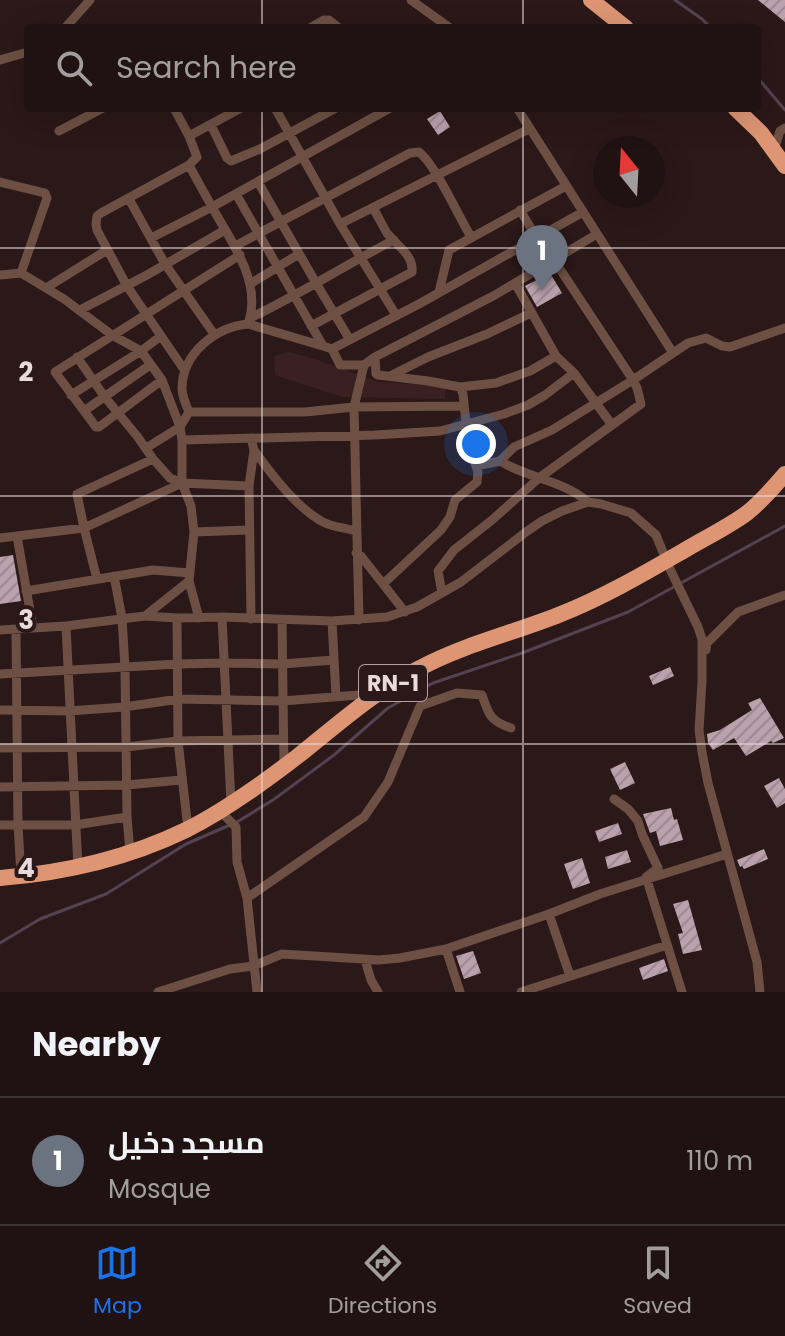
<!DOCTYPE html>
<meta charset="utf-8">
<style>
body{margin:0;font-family:Poppins,Cairo,sans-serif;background:#2d2020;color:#f1f3f6}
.compass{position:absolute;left:593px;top:136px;width:72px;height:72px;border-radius:50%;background:#201212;box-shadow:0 8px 32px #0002;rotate:342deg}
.you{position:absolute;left:476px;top:444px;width:28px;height:28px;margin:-20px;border:6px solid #fff;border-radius:50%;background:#1a73e8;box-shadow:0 0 0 12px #1a73e833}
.badge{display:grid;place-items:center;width:52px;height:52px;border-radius:50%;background:#1a73e8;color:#fff;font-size:26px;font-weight:700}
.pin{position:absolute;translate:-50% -66px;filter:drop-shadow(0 2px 4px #0008)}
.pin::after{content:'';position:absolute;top:42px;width:28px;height:24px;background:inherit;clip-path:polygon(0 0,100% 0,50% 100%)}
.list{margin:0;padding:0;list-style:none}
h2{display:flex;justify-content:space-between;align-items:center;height:104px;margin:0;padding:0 32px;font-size:34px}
h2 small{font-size:26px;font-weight:400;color:#a29e9f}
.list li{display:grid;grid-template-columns:52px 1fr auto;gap:24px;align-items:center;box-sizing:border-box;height:128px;padding:0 32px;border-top:2px solid #3d3232}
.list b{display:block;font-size:30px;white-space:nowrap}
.list p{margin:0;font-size:26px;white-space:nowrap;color:#a29e9f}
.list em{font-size:26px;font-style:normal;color:#a29e9f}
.icon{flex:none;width:44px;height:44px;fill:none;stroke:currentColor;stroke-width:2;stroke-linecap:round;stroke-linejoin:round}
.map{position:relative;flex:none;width:785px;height:992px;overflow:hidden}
.search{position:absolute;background:#201212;box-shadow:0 8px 32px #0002;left:24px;right:24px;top:24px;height:88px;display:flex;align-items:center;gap:20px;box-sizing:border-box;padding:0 28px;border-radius:8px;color:#a29e9f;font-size:30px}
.sheet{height:232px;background:#201212}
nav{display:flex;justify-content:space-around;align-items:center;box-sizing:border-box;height:112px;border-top:2px solid #3d3232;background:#201212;font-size:22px;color:#a29e9f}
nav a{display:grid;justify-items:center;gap:4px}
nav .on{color:#1a73e8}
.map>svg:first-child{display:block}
.built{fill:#3a2020}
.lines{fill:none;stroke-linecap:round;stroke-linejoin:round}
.stream{stroke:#534252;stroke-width:3}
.building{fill:url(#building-hatch)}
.street{stroke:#6d5043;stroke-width:9}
.highway{stroke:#dd9573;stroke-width:16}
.grid{fill:none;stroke:#e9dbdb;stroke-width:2;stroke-opacity:0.55}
.labels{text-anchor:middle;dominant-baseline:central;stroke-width:8;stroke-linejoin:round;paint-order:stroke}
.shield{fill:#2b1818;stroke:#b0a0a0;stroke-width:2}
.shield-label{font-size:22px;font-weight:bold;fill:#e9dbdb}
.grid-label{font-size:26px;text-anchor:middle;font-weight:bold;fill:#e9dbdb;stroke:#2b1818;stroke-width:8;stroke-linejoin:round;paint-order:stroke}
</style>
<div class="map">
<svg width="785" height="992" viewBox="0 0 785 992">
<defs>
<pattern id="building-hatch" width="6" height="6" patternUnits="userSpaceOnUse" patternTransform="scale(2)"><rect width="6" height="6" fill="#baa1ac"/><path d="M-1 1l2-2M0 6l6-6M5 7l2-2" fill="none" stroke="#9d8992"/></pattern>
</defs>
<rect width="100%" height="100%" fill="#2b1818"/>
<path class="built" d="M289 352 315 359 378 382 446 386 445 399 342 397 275 375 274 356Z"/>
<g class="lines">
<path class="stream" d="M675 0 702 19 711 28
M757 77 785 110
M237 822 273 800 334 755 388 708 433 683 522 653 628 612 785 526
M0 943 40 919 106 894 186 844 230 825"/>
</g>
<path class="building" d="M758 0H785V22Z
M440 111 450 127 438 135 427 119Z
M550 273 562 293 537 307 525 286Z
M13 555 21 601 0 604V557Z
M670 667 674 676 653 685 649 676Z
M760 698 784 738 773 743 771 741 746 756 734 738 713 750 708 743 707 734 720 730 752 710 748 703Z
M625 762 635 783 620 790 610 769Z
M779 778 785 789V803L777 808 764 786Z
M671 808 674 820 677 819 683 840 660 846 656 831 650 833 643 814Z
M618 823 622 834 599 842 595 831Z
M764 849 768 859 744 869 742 866 740 867 737 860Z
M627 850 631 862 608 869 605 857Z
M582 858 590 883 573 889 564 864Z
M688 900 702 950 683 954 678 934 683 933 673 904Z
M473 951 481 973 464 979 456 956Z
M664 959 668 971 643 980 639 968Z"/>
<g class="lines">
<path class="street" d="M411 0 450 28
M65 28 90 0
M310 28 324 20H329L339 28
M0 60 28 52
M174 108 189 136 197 157 189 165 101 213 97 216 96 224 97 230 127 286 185 371
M275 108 340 224 396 315
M517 108 673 353
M211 125 227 158 231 161 260 149 336 108
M59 131 103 108
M189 136 241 108
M774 150 780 131 785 128
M189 165C198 182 207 198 216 214 235 247 262 285 248 324
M0 182 45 193 47 198 21 273
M258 182 316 283 350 340
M236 194 323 346
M129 199 165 264 214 334
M340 224 529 129
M151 238 212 207 390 108
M235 246 410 153 419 152C435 164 459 217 471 237
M0 275 21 273 64 299 112 335 141 351 162 380 180 427 146 448
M515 283 556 356 574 373 612 425
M250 284 299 254
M46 288 107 250
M439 292 449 250 566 186
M80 310 147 275 225 230
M250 318C299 295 345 265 394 240
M311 326 412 272C414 255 396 245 387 233 382 225 378 216 373 208
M332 349 419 304 583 212
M77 357 104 396 137 436 153 459 170 478 182 483 249 486
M375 357 376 374 378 375 428 381 460 387 496 383 530 371 556 356
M392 375 428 357 487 334 531 313
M162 380 99 427H96L55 372 240 255
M71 395 141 351 161 336
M84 411 150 365
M189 412H305L354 407 464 406
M182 440 375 435 440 431 504 414 528 405 545 395 574 373
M254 450C271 474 298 510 325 523 333 527 346 528 355 531
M500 461C527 478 563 480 588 502
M476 466 500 461 514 447 552 430 633 380 688 343 706 338 722 346 730 347 785 328
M194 532 248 530
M17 536 33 628
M0 538 84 528 182 483
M356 553 361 556 405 612
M114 576 122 618 125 668 127 817 130 852
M97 579 84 528 77 494 153 459
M383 584 441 530 450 517 455 500 477 482 478 472 468 443 463 394 460 387
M26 591 153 570 190 573
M442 593 438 571 454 550 492 520 539 478 641 404 637 388 633 380 554 260 537 238 520 210
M145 616 189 581
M222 617 231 804
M177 618 178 741 188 829
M199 618 189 581 194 532 191 506 182 483V440L180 427 189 412C186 405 182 396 182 389 182 353 216 327 248 324L323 346 332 349 340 365H364L375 357 495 295 597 234
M251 619 249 486 254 450 251 438
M282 620 284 767
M359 620 354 407 364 365
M332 621 336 697
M66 626 78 868
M0 630 66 626 145 616 177 618 222 617 332 621 387 617 417 607 461 582 526 532 542 521 562 511 588 502 601 504 631 513 656 535 669 567 698 627 702 639V682L699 730 702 752 708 783 757 962 760 992
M16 630 18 825 21 876
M706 650 707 643 738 612 785 595
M0 674 178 664 224 663 282 664 334 660
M0 710 69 711 124 707 179 699 282 701 372 694
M0 748 126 747 178 741 282 739
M0 787 127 785 181 780
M614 799 628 809 638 821 642 834 658 868 646 877
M220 811 236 827 237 862 247 898 257 992
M0 825H75L127 817
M647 880 682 992
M247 898 364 817 388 782 420 706 457 693 482 695C489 715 490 721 511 728
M549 914 570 976
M446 949 460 992
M365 960 371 980 378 992
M158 992 230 969 253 966 282 954 379 960 400 958 446 949 549 914 600 894 727 854
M521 992 667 945"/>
<path class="highway" d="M591 0 626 28
M735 108 761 133 785 166
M0 878C64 873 128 858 186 830 226 810 263 783 298 756 337 725 374 691 420 668 465 644 514 633 561 614 604 597 645 573 685 550 705 538 728 527 747 513 762 501 773 488 785 474"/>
</g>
<path class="grid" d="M262 0V28M523 0V28M262 108V992M523 108V992M0 248H785M0 496H785M0 744H785"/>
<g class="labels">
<rect class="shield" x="359" y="665" width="68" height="36" rx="6"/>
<g class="shield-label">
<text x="393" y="683">RN-1</text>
</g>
</g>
<g class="grid-label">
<text x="26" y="381">2</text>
<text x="26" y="629">3</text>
<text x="26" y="877">4</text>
</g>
</svg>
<svg class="compass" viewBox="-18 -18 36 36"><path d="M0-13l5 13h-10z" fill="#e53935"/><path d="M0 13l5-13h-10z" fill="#a29e9f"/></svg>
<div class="you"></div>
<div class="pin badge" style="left:542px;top:291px;background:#6b7280">1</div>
<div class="search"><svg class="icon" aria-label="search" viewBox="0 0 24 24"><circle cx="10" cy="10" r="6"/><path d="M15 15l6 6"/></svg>Search here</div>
</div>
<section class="sheet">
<h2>Nearby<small></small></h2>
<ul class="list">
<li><span class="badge" style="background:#6b7280">1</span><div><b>مسجد دخيل</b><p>Mosque</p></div><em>110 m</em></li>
</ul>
</section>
<nav>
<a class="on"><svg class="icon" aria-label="map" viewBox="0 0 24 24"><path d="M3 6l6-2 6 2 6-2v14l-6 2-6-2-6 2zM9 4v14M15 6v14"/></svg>Map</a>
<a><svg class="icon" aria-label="directions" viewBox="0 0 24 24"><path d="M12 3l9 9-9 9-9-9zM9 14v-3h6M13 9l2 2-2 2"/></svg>Directions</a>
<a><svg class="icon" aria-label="saved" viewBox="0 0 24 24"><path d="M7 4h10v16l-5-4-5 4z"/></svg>Saved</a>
</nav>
